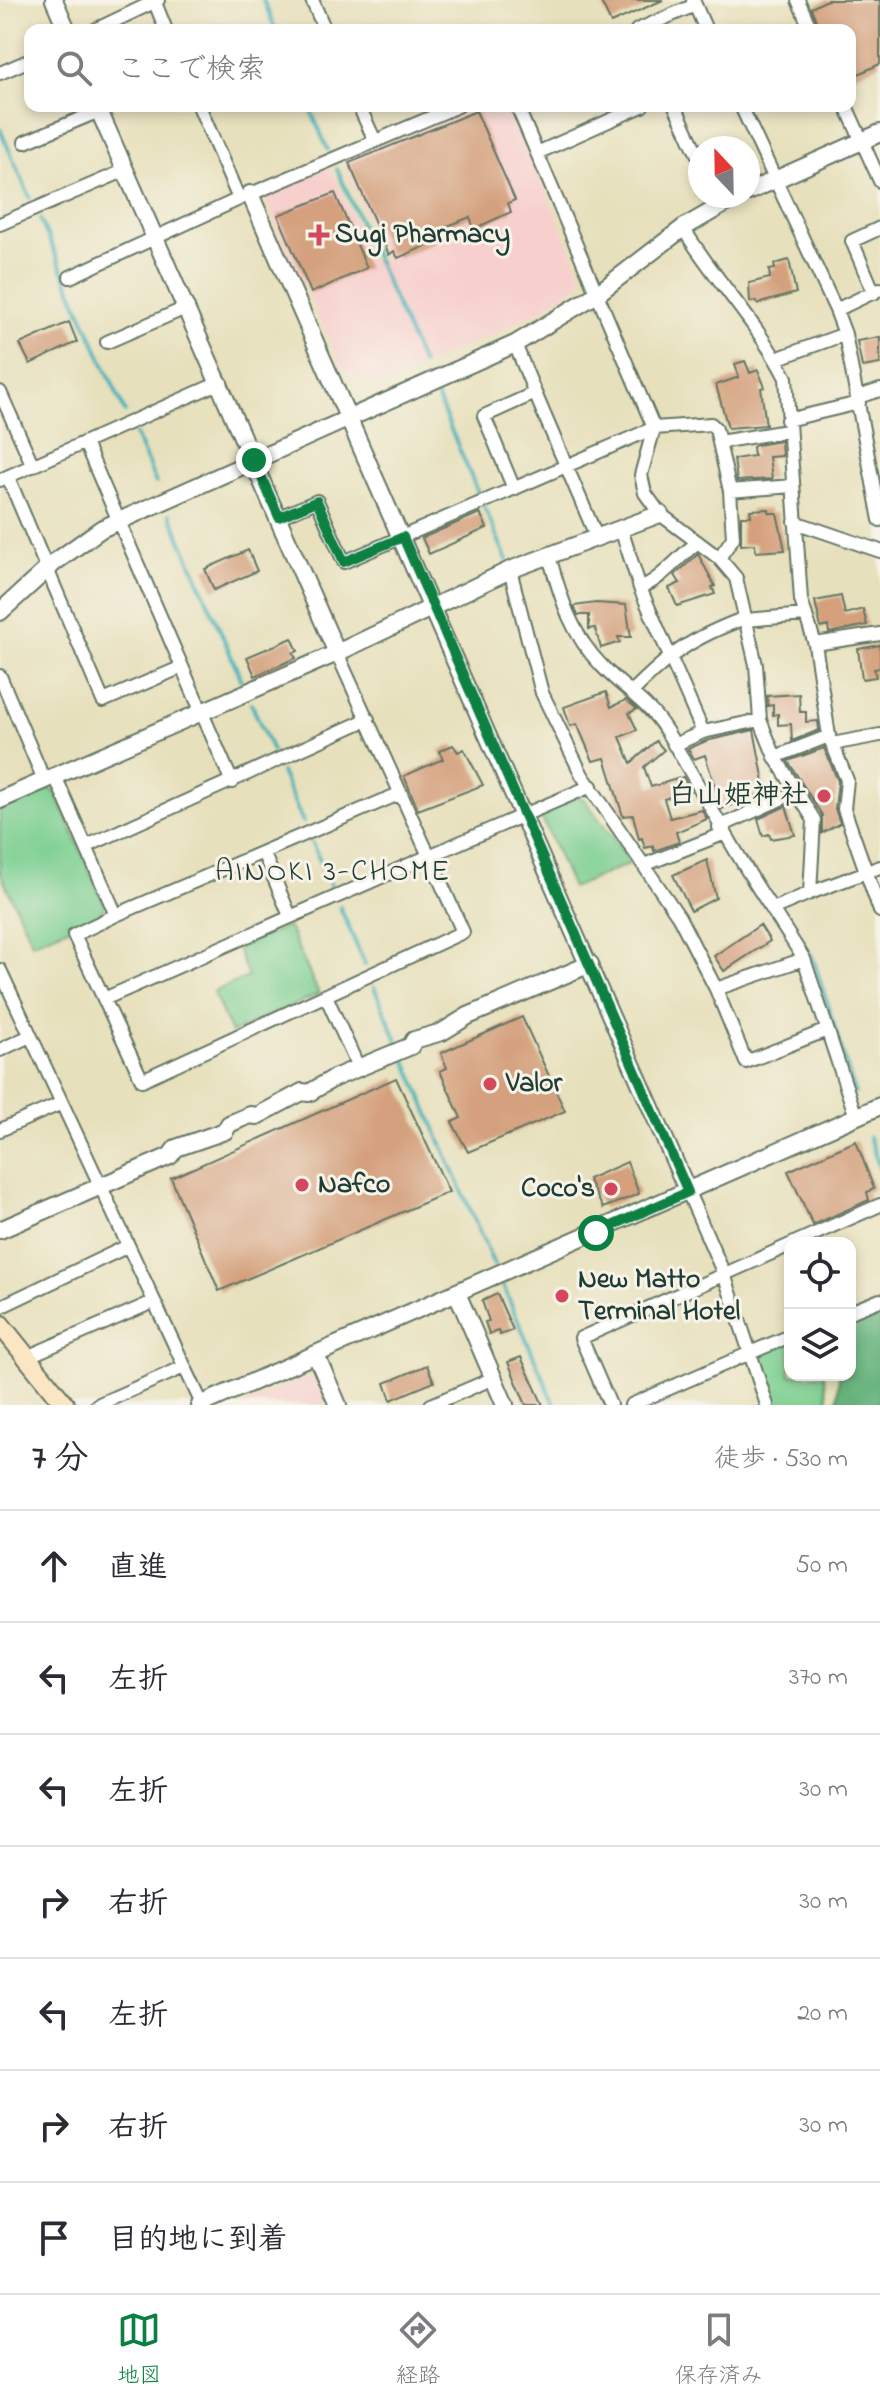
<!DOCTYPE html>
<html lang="ja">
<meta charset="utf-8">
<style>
body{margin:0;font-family:"Indie Flower","Klee One",sans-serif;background:#f2f2f3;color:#2b2b33}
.controls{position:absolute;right:24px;bottom:24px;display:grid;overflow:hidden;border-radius:16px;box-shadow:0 4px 12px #0003}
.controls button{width:72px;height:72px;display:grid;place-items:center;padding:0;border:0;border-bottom:2px solid #e1e1e2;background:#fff;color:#2b2b33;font:40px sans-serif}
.compass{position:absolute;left:688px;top:136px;width:72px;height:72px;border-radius:50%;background:#fff;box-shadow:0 4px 12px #0003;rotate:338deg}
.stop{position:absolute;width:24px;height:24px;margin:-18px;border:6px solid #0b8043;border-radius:50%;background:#fff}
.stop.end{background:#0b8043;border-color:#fff;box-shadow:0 2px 8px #0008}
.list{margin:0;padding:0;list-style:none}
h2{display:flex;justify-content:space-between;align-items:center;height:104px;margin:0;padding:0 32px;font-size:34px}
h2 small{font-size:26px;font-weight:400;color:#7c7c81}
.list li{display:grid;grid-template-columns:52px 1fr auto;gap:24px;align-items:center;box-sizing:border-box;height:112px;padding:0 32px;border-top:2px solid #e1e1e2}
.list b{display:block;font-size:30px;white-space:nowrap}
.list em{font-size:26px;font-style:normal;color:#7c7c81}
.icon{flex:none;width:44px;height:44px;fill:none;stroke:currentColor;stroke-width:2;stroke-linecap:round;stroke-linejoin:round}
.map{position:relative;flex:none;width:880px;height:1405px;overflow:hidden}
.search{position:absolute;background:#fff;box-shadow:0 4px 12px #0003;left:24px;right:24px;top:24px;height:88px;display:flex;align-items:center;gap:20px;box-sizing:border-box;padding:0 28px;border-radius:16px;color:#7c7c81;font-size:30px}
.sheet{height:888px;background:#fff}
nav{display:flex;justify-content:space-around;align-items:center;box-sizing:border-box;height:112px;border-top:2px solid #e1e1e2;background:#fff;font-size:22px;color:#7c7c81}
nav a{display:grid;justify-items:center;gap:4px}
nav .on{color:#0b8043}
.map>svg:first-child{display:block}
.built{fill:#f7d0ce}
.green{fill:#7ccf91;stroke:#4e8662;stroke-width:2}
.forest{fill:#65b27b;stroke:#427858;stroke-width:2}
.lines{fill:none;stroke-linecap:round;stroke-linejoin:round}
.stream{stroke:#3fb0b8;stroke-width:4}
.building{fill:#d4a07d}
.minor-casing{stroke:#657664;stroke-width:16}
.tertiary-casing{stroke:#657664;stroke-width:20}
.secondary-casing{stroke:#657664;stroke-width:22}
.minor{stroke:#fff;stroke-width:12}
.tertiary{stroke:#fff;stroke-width:16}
.secondary{stroke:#fbe6c4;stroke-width:18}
.route{stroke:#0b8043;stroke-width:10}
.poi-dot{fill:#d1495b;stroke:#f7f3e8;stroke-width:3}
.labels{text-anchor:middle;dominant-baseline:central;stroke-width:6;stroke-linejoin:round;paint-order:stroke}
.poi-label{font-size:28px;font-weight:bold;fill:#1f3d34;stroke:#f7f3e8;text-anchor:start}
.neighbourhood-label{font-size:30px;letter-spacing:2px;fill:#1f3d34;stroke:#f7f3e8}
</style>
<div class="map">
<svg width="880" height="1405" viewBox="0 0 880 1405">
<rect width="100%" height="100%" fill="#f7f3e8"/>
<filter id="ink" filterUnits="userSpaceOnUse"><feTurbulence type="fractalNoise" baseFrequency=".0125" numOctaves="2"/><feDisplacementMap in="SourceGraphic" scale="16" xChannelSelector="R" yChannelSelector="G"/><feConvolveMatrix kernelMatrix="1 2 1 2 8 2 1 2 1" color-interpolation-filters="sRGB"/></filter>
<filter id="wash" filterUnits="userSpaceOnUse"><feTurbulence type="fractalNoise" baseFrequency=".006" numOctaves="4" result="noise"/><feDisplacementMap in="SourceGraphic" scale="32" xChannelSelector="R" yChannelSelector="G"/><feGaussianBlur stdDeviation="1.8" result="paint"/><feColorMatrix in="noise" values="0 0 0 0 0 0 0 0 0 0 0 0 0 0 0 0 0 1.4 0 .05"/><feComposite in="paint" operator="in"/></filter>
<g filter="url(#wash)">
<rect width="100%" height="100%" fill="#e7e0bc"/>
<path class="built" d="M475 106H509L582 275 580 283 537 313 381 385 342 369 265 200 266 194 330 167 373 263 384 260 343 161Z
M305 1378 316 1381 326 1405H241Z"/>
<path class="green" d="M48 789 55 791 105 906 99 915 32 943 0 872V809Z
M578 796 585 800 631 863 572 888 542 818 544 811Z
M288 926 319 994 231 1033 213 992 248 977 237 948Z
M790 1342V1375H824L829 1405H772L756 1356Z"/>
<path class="forest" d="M880 1309V1405H837L839 1375H850V1321Z"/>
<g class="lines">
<path class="stream" d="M263 0 276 30
M309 106 328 150
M0 129 30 198
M337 169 422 364
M40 219 125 412
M437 397 507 560
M135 434 156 483
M170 514 242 681
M251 703 272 751
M281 772 303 822
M312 843 331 886
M340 907 365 965
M786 919 813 958 855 1093
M374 987 397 1040
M406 1061 494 1265
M869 1137 880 1169
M503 1286 555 1405"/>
</g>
<g id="blocks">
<path class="building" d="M600 0H663L611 23Z
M827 0H880V64L850 78V30H820L811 8Z
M476 111 515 200 508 203 511 212 474 229 470 217 430 233 435 242 398 258 394 251 389 255 349 163Z
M335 193 367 268 311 293 278 215Z
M789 260 796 293 757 304 756 301 750 302 749 283 770 278 769 270 775 269 774 264Z
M69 322 77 342 30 364 20 344Z
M880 337V364L862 367 857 341Z
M745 361 750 373 758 370 765 387 761 388 766 425 728 428 716 385 739 377 735 364Z
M781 441 782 456 769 457 772 479 737 481 734 459 754 456 753 447 756 445Z
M769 509V513H777L785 550 756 552 755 544 741 545V516H751L750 510Z
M480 513 487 528 429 554 422 538Z
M248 550 257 571 214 590 205 569Z
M698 554 715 586 712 587 715 594 677 606 669 588 680 583 675 575Z
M841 596 845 614 863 609 867 625 829 633 828 626 821 628 815 601Z
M596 603 626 605 631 637H618L620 642 601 648 595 628 589 629V615H578L574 606Z
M292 638 298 651 293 653 296 658 255 676 247 657Z
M880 645V668L874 669 876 677 862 679 858 649Z
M606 692 611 707 626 700 637 709 629 713 637 730 620 737 631 763 656 741 664 750 644 767 651 787 683 777 690 791 664 799 670 818 702 810 707 819 676 832 679 842 654 851 653 846 645 848 642 838 639 839 633 815 623 816 605 758 593 761 577 724 570 726 564 707Z
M799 694 800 712H806V722L818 721 819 730 792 741 791 724 778 725V714L773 715V705L768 706 767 696Z
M754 730 766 792 722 809 705 755 694 759 688 749 706 741Z
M453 745 458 752 464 749 483 785 418 810 404 776 443 759 439 751Z
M824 748 838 781 835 809 840 823 822 833V815L788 761Z
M786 806 795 835 771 839 769 834 763 836 758 819Z
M707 860 716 898 691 911 673 875Z
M760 925 770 941 724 971 714 956Z
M522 1017 565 1111 468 1152 452 1122 461 1118 440 1071 447 1068 441 1053Z
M396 1078 449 1192 219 1291 171 1178Z
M856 1141 874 1189 867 1192 869 1200 813 1225 788 1171Z
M627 1162 639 1194 603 1208 588 1179Z
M497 1294 513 1330 500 1335 498 1331 489 1334 485 1322 489 1321 482 1301Z
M521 1357 543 1405H526L508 1362Z
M427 1365 434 1382 391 1400 385 1383Z"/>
</g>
</g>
<g filter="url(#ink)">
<use href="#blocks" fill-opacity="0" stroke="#657664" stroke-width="2"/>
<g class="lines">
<g class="minor-casing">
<path id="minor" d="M154 0 166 30
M312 0 325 30
M693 0 706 30
M798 0 811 30
M95 30 158 0
M637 30 695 5
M0 73 30 60
M199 106 239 199
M359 106 375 141
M517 106 654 428 641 475 645 493 660 514 719 558 736 578 756 665 760 720 775 757 814 820 810 893 880 867
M675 106 700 160
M741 106 836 310
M846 106 880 181
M25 142 99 111
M537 153 642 106
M0 224 126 170
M683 228C715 280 759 325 786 378L801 600 815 644 829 736 847 780 844 809 880 911
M70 277 239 199 458 106
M880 289 836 310 845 334 880 520
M874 293 852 241 880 228
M107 342 188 307
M515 344 535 393
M776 359 845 334
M0 392 33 466
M858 397 880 390
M787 420 859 403
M719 442 787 431
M85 443 232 782
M8 477 103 701 182 667
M0 480 221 382
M514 489 484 416 535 393 597 538
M730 491 792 486
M279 517 317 501 344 562 654 428 711 424 716 429 730 491 733 538 719 558
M795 522 880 551
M621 529 640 588 703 732 760 720
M549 556C561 597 570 633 601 665 622 688 648 702 665 729 702 788 732 851 772 909
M510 570 542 693 582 775 679 917 716 989 804 959 772 909 810 893
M640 588C662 579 678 557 698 542
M745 620 806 615
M815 644 880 634
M337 653 429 856 591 786
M0 676 44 780
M632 692C672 652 692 638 745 618
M832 744 880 735
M674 745 703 732
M775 757 829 736
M55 776 116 915 401 793
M719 827 798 791
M87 846 368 719
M263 852 290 916
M644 865 723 834
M804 959 856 1117
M0 970 202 1404
M716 989 746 1062 827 1030
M326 996 358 1067
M104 999 429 856 463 932 142 1080 74 935 116 915
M0 1050 30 1036
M0 1130 62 1103
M688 1192 724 1274 750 1353 790 1336
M794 1243 880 1205
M0 1307 126 1247
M850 1312 880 1300
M29 1356 153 1302
M97 1405 184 1367
M431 1405 494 1378
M610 1405 581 1338 790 1245
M631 1405 750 1353 767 1405"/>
</g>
<g class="tertiary-casing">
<path id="tertiary" d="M54 0 67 30
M748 192 880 133
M250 194 688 1192
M0 612 55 562 101 529 515 344 597 294 683 228 738 196
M337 653 510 570 660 514
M0 800 337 653 97 106
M0 1230 170 1156 176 1148 225 1131 229 1124 250 1115 257 1116 302 1092 309 1093 334 1078 411 1046 414 1040 442 1032 468 1016 590 964
M457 1293 505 1405
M316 1355 338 1405
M200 1405 880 1106"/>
</g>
<g class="secondary-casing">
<path id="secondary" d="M0 1324 65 1405"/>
</g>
<use href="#minor" class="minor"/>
<use href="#tertiary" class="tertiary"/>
<use href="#secondary" class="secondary"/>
</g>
</g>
<g class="lines" filter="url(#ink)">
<path class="route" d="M254 460 279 517 317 501 344 562 403 537 688 1192 596 1233"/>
</g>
<g class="poi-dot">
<path d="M315 223h8v8h8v8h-8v8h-8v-8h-8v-8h8z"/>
<circle cx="824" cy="796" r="8"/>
<circle cx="490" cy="1084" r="8"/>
<circle cx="302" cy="1185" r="8"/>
<circle cx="611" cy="1189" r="8"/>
<circle cx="562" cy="1296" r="8"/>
</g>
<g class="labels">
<g class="poi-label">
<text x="335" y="235">Sugi Pharmacy</text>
<text x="808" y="796" text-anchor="end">白山姫神社</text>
<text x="506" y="1084">Valor</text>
<text x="318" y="1185">Nafco</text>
<text x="595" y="1189" text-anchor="end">Coco's</text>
<text x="578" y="1280">New Matto<tspan x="578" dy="32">Terminal Hotel</tspan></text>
</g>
<g class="neighbourhood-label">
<text x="333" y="873">AINOKI 3-CHOME</text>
</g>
</g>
</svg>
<div class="controls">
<button><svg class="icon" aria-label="locate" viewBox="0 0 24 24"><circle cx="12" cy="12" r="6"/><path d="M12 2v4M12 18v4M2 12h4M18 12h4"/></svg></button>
<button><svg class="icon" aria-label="layers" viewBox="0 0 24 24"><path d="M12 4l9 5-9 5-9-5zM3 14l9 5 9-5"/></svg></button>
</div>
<svg class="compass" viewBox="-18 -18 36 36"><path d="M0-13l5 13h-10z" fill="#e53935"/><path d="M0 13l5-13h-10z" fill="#7c7c81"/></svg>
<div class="stop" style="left:596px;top:1233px"></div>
<div class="stop end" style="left:254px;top:460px"></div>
<div class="search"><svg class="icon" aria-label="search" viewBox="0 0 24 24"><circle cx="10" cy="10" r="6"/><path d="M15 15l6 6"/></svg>ここで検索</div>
</div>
<section class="sheet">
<h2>7 分<small>徒歩 · 530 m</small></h2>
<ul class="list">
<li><svg class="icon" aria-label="ahead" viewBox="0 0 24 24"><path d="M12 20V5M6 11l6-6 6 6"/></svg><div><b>直進</b></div><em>50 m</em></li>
<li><svg class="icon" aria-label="left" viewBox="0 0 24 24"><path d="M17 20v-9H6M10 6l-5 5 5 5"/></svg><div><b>左折</b></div><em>370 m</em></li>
<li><svg class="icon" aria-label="left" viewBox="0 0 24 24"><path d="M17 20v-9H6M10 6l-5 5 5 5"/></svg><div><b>左折</b></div><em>30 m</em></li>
<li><svg class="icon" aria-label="right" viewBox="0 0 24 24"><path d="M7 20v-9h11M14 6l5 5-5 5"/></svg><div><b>右折</b></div><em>30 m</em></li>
<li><svg class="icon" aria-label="left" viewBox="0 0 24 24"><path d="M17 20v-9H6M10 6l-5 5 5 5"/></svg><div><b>左折</b></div><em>20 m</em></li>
<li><svg class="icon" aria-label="right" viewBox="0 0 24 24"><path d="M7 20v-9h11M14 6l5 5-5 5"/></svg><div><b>右折</b></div><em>30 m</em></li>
<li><svg class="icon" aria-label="arrive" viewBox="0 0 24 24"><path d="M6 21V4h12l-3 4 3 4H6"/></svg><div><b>目的地に到着</b></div></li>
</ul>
</section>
<nav>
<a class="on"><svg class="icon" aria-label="map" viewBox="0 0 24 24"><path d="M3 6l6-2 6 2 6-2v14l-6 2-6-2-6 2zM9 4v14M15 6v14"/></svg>地図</a>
<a><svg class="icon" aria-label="directions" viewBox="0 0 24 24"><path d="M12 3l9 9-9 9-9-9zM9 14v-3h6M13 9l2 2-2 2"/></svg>経路</a>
<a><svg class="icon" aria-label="saved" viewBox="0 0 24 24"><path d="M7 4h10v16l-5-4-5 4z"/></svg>保存済み</a>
</nav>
